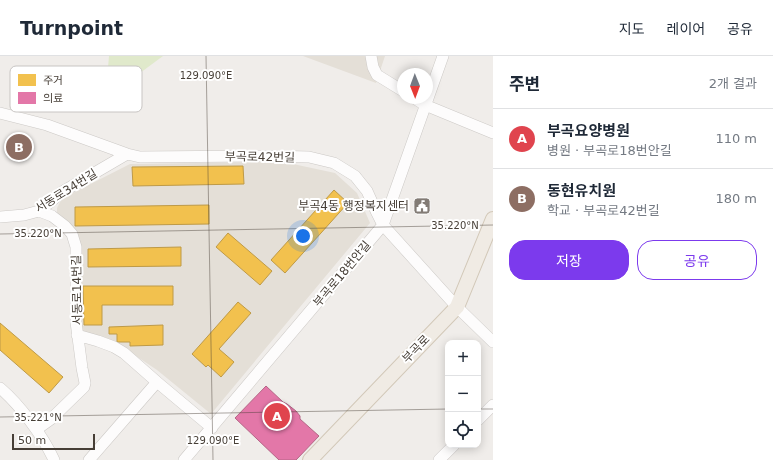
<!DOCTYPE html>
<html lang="ko">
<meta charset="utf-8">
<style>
body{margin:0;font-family:"DejaVu Sans","Noto Sans KR",sans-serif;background:#f6f6f7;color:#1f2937}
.controls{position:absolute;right:12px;bottom:12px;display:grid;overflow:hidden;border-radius:8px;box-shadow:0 2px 10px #0003}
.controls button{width:36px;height:36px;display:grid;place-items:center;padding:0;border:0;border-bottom:1px solid #e0e1e3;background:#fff;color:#1f2937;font:20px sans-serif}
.compass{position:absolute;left:397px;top:12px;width:36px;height:36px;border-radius:50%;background:#fff;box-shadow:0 2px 10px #0003;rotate:179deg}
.scale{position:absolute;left:12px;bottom:10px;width:83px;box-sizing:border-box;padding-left:4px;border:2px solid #463e36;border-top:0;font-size:11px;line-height:14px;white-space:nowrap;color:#463e36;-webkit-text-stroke:3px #fff;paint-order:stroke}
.you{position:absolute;left:303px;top:180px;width:14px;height:14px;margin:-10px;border:3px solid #fff;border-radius:50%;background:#1a73e8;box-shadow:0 0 0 6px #1a73e833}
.badge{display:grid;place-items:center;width:26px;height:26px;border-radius:50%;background:#7c3aed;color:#fff;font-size:13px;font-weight:700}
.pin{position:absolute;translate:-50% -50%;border:2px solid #fff;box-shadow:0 1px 4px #0006}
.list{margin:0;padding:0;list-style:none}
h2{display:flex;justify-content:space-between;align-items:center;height:52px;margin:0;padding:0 16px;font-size:17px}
h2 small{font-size:13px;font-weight:400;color:#747a83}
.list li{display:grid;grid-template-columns:26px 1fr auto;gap:12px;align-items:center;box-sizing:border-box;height:60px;padding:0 16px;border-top:1px solid #e0e1e3}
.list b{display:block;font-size:15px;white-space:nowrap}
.list p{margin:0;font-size:13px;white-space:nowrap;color:#747a83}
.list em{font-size:13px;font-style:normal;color:#747a83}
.actions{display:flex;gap:8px;padding:12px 16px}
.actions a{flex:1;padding:9px 0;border:1px solid #7c3aed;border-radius:16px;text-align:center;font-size:14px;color:#7c3aed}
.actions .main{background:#7c3aed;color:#fff}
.icon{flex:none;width:22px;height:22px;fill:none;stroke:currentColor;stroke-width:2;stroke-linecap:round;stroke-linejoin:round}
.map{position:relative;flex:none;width:493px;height:404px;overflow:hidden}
header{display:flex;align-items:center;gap:24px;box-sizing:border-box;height:56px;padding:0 20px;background:#fff;border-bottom:1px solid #e0e1e3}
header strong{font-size:19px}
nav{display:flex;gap:22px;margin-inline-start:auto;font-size:14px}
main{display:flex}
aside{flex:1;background:#fff}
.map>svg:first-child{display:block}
.residential{fill:#e4dfd7}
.green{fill:#e0e9cb}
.homes{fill:#f2c14e;stroke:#be9a47}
.health{fill:#e377a8;stroke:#b46686}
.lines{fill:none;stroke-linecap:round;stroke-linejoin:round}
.minor-casing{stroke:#ccc9c6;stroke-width:12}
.major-casing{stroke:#d2c8b8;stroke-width:16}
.minor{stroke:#fdfcfc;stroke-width:11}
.major{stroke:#f0ebe4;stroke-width:14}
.ticks{fill:none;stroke:#463e36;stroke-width:1;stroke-opacity:0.45}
.labels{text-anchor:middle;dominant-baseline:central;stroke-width:4;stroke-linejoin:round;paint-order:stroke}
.street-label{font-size:12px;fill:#463e36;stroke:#fff}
.poi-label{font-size:12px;fill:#463e36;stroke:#fff;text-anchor:end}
.key{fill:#fff;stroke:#c8c5c3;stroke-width:1}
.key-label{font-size:11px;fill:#463e36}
.ticks-label{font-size:10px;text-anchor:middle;fill:#463e36;stroke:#fff;stroke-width:4;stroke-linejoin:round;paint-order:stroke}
</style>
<header>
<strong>Turnpoint</strong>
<nav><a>지도</a><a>레이어</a><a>공유</a></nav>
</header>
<main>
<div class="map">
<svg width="493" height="404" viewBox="0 0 493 404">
<rect width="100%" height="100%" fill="#f0edea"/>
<path class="residential" d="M303 0H385L376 27Z
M269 106 293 108 335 117 357 137 370 167 211 358 157 314 136 300 117 289 81 275 78 190 57 157V152L59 148 63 142 130 108Z"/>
<path class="green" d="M109 0H163L140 17 108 12Z"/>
<path class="homes" d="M243 110 244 128 133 130 132 111Z
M334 134 348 147 285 217 271 204Z
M209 149V168L75 170V151Z
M228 177 272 215 260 229 216 191Z
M181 191V210L88 211V193Z
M83 230H173V249H102V269H84Z
M238 246 251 257 219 293 234 306 221 321 208 309 206 311 192 298Z
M0 267 63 321 49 337 0 294Z
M163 269V289L130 290V286H117V278H109V271Z"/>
<path class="health" d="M266 330 283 346 287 348 296 355 300 360V363L319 380 296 404H279L235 362Z"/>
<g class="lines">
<g class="minor-casing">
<path id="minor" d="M371 0 373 11 377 19 403 35
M414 42 425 49 493 77
M0 57 47 69 127 98 140 101 270 100 309 101 334 107 355 120 367 135 376 155 383 169 457 251 493 286
M0 161 24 159 39 155 62 136 127 98
M77 279 98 285 114 291 124 297 157 326 212 372
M0 332C20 349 43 380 54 404
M478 364 493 349
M37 373 51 363 84 331 85 327 82 312 76 266V191L72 178 65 170 52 160 39 155
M89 404 157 326
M184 404 383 169 443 0
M439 404 454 389"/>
</g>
<g class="major-casing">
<path id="major" d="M310 404 457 251 493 163"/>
</g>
<use href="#minor" class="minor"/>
<use href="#major" class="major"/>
</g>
<path class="ticks" d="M206 0 213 404M0 178 493 169M478 353H493M0 361 448 353"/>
<defs>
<g id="civic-square" transform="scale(0.9)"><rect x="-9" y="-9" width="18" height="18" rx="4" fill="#827b75" stroke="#fff"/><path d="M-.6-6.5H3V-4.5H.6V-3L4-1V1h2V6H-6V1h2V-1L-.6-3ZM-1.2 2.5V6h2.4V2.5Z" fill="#fff"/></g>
</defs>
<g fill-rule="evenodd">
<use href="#civic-square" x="422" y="150"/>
</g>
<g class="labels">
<g class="street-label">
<text transform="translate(260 101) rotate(1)">부곡로42번길</text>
<text transform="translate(66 135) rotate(-32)">서동로34번길</text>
<text transform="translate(342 218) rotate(-50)">부곡로18번안길</text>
<text transform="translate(77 234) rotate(-91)">서동로14번길</text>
<text transform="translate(416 293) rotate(-46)">부곡로</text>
</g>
<g class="poi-label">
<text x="409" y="150">부곡4동 행정복지센터</text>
</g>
</g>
<rect x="10" y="10" width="132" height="46" rx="6" class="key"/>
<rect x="18" y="18" width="18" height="12" fill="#f2c14e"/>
<rect x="18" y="36" width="18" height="12" fill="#e377a8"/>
<g class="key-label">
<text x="43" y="28">주거</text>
<text x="43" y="46">의료</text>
</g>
<g class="ticks-label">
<text x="206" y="23">129.090°E</text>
<text x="455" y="173">35.220°N</text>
<text x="38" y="181">35.220°N</text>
<text x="38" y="365">35.221°N</text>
<text x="213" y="388">129.090°E</text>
</g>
</svg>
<div class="controls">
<button>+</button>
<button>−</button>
<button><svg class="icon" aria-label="locate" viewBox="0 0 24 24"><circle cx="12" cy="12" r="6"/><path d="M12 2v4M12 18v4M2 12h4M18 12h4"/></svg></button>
</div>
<svg class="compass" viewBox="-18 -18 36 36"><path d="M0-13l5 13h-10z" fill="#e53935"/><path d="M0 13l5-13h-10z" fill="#747a83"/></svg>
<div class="scale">50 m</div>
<div class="you"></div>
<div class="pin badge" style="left:277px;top:360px;background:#e0444e">A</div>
<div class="pin badge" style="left:19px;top:91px;background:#8d6e63">B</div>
</div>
<aside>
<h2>주변<small>2개 결과</small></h2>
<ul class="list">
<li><span class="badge" style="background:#e0444e">A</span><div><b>부곡요양병원</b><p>병원 · 부곡로18번안길</p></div><em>110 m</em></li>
<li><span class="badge" style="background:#8d6e63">B</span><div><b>동현유치원</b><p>학교 · 부곡로42번길</p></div><em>180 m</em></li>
</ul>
<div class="actions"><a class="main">저장</a><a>공유</a></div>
</aside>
</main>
